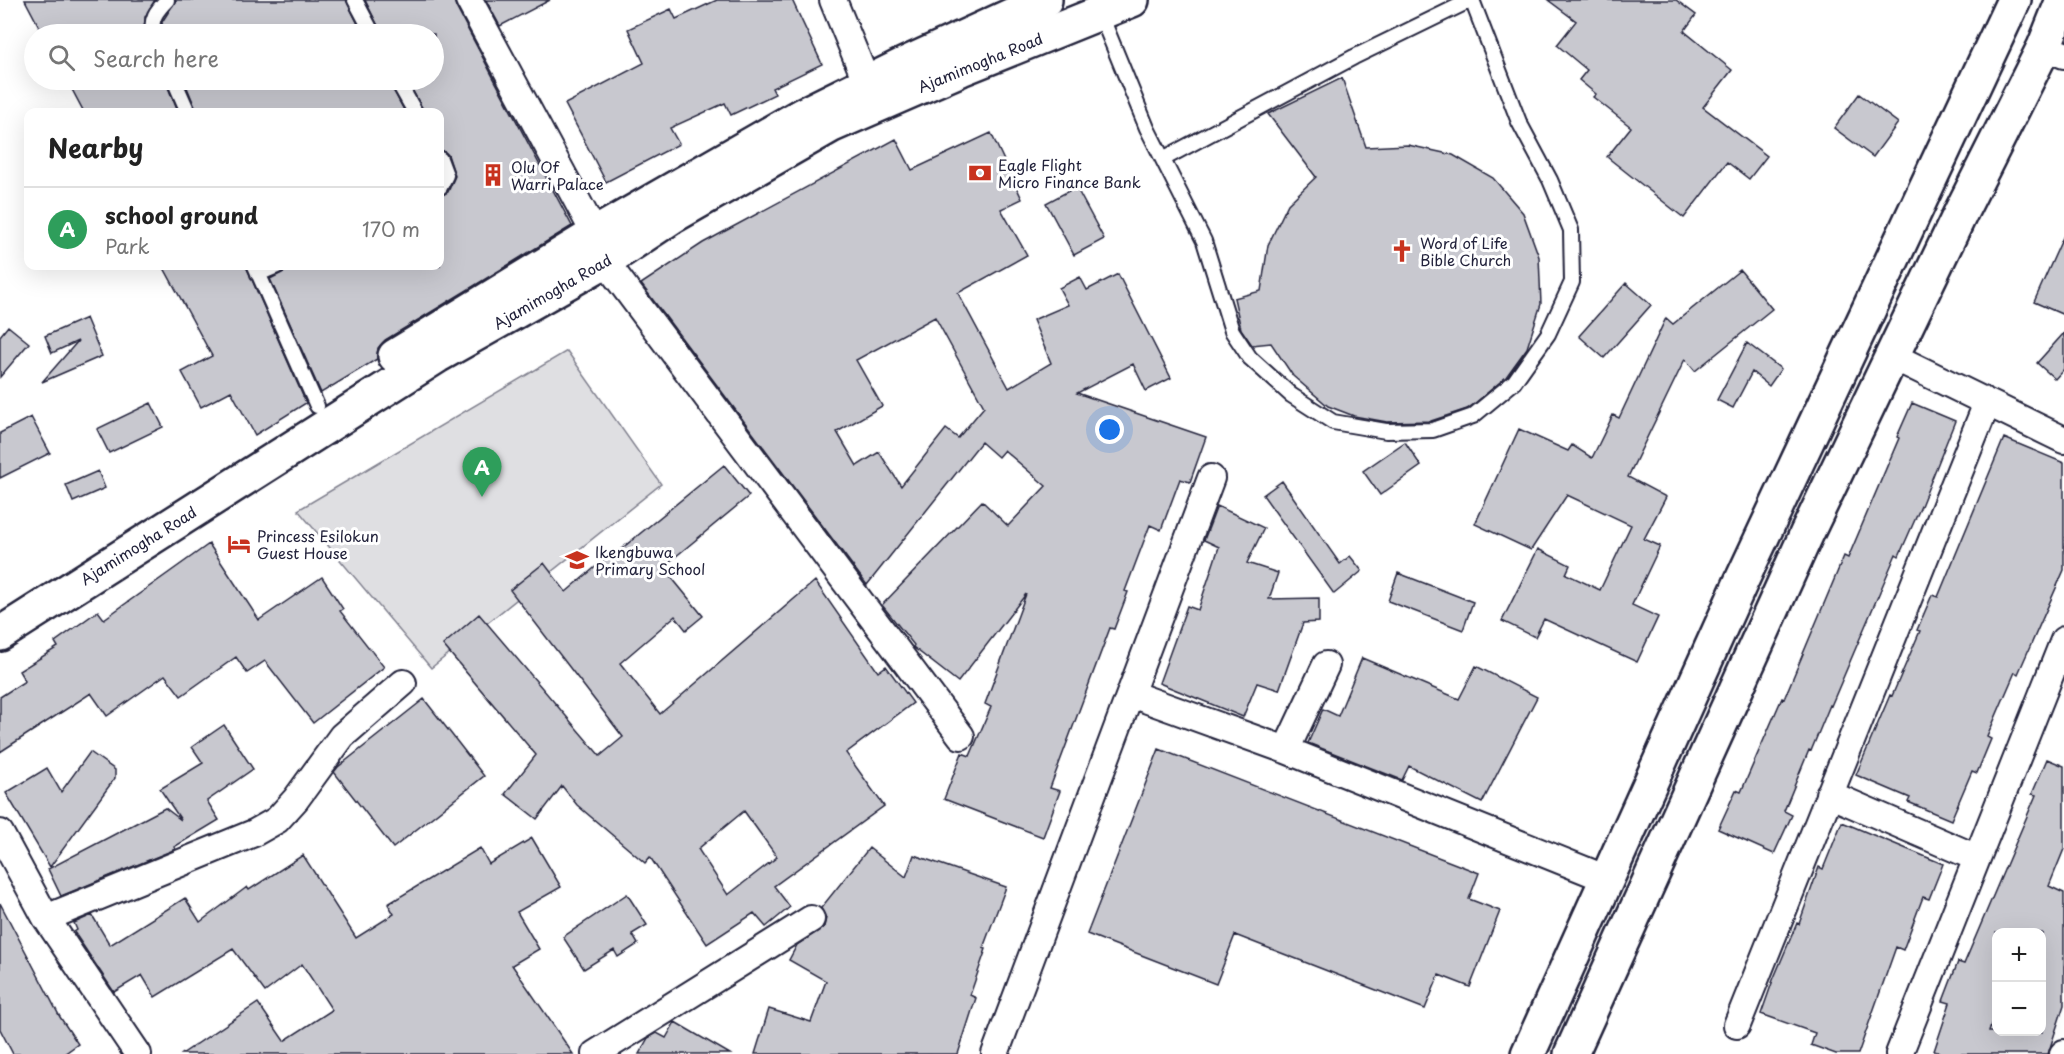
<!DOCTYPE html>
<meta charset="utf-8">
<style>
body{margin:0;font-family:"Playpen Sans",sans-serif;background:#f2f2f2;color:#222}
.controls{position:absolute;right:18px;bottom:18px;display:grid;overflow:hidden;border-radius:12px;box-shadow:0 6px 24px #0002}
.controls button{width:54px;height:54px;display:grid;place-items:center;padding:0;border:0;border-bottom:2px solid #e0e0e0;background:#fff;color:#222;font:30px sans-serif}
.you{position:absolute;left:1110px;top:430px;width:21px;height:21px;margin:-15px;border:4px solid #fff;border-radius:50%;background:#1a73e8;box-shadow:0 0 0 9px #1a73e833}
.badge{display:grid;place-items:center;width:39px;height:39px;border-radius:50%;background:#c8321e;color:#fff;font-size:20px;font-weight:700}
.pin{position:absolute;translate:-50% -50px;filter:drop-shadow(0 2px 3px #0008)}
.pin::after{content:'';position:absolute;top:32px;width:21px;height:18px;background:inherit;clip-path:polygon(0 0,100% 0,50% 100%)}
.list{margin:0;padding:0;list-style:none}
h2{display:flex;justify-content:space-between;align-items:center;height:78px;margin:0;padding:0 24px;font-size:26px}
h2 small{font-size:20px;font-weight:400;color:#767676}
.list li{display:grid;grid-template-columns:39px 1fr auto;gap:18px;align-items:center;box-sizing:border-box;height:84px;padding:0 24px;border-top:2px solid #e0e0e0}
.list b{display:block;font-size:22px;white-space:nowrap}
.list p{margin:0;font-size:20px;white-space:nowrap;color:#767676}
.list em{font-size:20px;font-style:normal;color:#767676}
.icon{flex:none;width:33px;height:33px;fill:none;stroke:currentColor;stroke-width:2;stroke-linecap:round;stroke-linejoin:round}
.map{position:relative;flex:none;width:2064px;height:1054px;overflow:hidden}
.search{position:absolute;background:#fff;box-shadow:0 6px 24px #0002;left:24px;top:24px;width:420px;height:66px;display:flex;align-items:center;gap:15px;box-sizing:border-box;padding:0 21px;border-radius:33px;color:#767676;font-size:22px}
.panel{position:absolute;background:#fff;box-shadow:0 6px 24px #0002;left:24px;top:108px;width:420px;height:162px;border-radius:12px}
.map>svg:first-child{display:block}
.green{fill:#dfdfe2;stroke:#80808e;stroke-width:1.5}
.building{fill:#c8c8cf;stroke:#22223b;stroke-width:1.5;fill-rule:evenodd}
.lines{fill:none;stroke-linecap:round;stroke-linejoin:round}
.lane-casing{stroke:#22223b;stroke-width:18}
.street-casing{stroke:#22223b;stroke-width:30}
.secondary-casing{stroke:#22223b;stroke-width:38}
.lane{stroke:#fff;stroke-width:14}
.street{stroke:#fff;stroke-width:26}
.secondary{stroke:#fff;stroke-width:33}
.labels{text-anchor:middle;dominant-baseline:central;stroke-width:6;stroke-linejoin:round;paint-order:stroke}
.street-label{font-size:15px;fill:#22223b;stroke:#fff}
.poi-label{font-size:15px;fill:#22223b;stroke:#fff;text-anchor:start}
</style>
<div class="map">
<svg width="2064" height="1054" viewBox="0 0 2064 1054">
<rect width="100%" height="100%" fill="#fff"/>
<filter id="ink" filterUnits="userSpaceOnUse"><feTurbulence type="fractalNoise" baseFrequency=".0167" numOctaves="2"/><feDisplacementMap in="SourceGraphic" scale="12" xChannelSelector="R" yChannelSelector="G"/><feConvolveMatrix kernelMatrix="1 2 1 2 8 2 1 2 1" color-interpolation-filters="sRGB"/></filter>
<g filter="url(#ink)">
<path class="green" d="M567 351 661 484 431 668 298 510Z"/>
<path class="building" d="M25 0H155L145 17V34H43Z
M176 0H346L363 34H163L162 22Z
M365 0H454L456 7 572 226 385 340 378 348 377 359 321 393 270 279 284 272 286 266H440V196L448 192 455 176 448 155 445 152 440 150V112H424L407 80H434V34H382Z
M486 0H550L500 26Z
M717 0H792L822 64 772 88 775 94 731 115 725 103 670 128 679 144 606 182 565 104 644 63 628 29 671 9 676 19Z
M1548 0H1676L1696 15 1684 31 1732 70 1703 107 1767 156 1749 179 1727 162 1684 218 1607 157 1631 127 1593 97 1596 94 1579 80 1587 70 1557 45 1576 21Z
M1342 78 1366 147 1408 145 1453 155 1493 178 1523 213 1539 257 1541 304 1527 348 1506 377 1474 404 1467 409 1431 421 1387 422 1354 416 1328 406 1293 376 1271 343 1252 345 1241 329 1234 298 1261 291 1268 245 1288 204 1316 177 1268 114Z
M67 80H165L178 112H84Z
M184 80H388L405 112H197Z
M1859 94 1898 123 1873 157 1834 128Z
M991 133 1022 199 1001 209 1027 255 958 293 1009 388 1051 363 1033 320 1068 305 1059 288 1080 277 1087 290 1118 274 1171 378 1146 391 1133 364 1077 393 1206 437 1190 482 1180 479 1161 530 1150 525 1125 591 1128 592 1114 629 1110 628 1050 788 1060 791 1043 837 944 799 962 753 970 756 991 707 985 704 1026 594 958 682 913 647 914 645 882 605 982 501 1008 526 1046 486 1004 450 998 457 981 442 867 585 641 284 703 243 896 139 912 170ZM935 317 984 407 958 438 946 429 901 486 879 452 857 466 837 432 882 406 856 360Z
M1076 187 1104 239 1074 255 1046 203Z
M2064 235V315L2034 302Z
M163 266H246L306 403 255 435 231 391 201 407 182 372 212 356Z
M1740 270 1772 309 1695 371 1685 359 1628 477 1666 497 1644 539 1660 546 1632 605 1658 617 1637 662 1544 619 1535 637 1502 621 1538 549 1570 565 1566 574 1600 590 1631 525 1567 495 1531 550 1475 524 1519 429 1568 451 1572 445 1592 458 1613 415 1619 418 1666 318 1673 324Z
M1626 283 1651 305 1604 358 1579 336Z
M86 318 102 356 42 382 78 341 52 353 45 336Z
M8 326 29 343 0 377V336Z
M2064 333V369L2055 379 2037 363Z
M1747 343 1781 369 1769 386 1752 372 1733 408 1717 400Z
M151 403 163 427 109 453 97 429Z
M1912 403 1955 421 1921 506 1899 556 1896 554 1831 706 1830 705 1811 751 1809 750 1784 811 1792 815 1774 854 1718 829 1736 790 1741 792 1782 698 1784 699 1844 556 1848 558 1899 438 1897 437Z
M31 417 50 453 0 478V433Z
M2004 438 2064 463V570L2018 674 2015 672 1987 737 1991 739 1977 773 1972 771 1951 820 1908 802 1910 798 1856 775 1890 695 1892 696 1920 631 1917 630 1932 595 1938 597Z
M1405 442 1421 466 1380 495 1363 471Z
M724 465 749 496 663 567 703 616 686 630 675 616 620 663 660 714 815 581 878 672 886 666 913 703 846 753 884 806 774 886 790 907 766 927 754 913 707 944 650 857 645 863 577 805 562 786 537 819 505 794 536 755 443 645 479 614 600 756 623 737 510 590 544 563 566 592 613 552 615 554ZM744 811 777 857 728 895 698 849Z
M98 471 105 488 73 502 66 485Z
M1282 481 1340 564 1350 556 1362 571 1334 594 1263 495Z
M1217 506 1264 528 1247 563 1278 573 1269 599 1319 598V622L1303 623 1279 690 1257 683 1243 717 1159 683 1187 606 1198 610 1219 547 1204 540Z
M209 544 259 620 322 577 343 609 340 611 384 667 313 723 265 661 247 673 236 657 181 696 165 675 107 716 91 693 0 752V697L25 681 19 671 58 647 55 642 98 611 104 619Z
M1398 573 1473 602 1463 630 1388 601Z
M1362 658 1459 699 1476 666 1537 697 1482 803 1409 766 1402 780 1308 743 1323 709 1338 716Z
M424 699 484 776 393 848 334 772 338 767Z
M224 725 253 769 207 801 219 820 174 847 175 849 171 851 61 896 48 869 165 808 181 820 160 789 203 763 192 747Z
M1159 749 1479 873 1469 899 1500 911 1470 987 1439 975 1425 1009 1235 935 1216 984 1087 934Z
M90 752 115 770V778L50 867 6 793 47 768 61 792Z
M2047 759 2064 766V849L2049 886 2064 893V1005L2048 1054H1944L1934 1051 1950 1003 1943 1001 1958 962 1964 964 2036 795 2032 794ZM1996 933H2042V1032H1989L1996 1009Z
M1842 822 1943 864 1929 899 1923 897 1903 950 1896 947 1858 1054H1836L1811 1045 1815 1033 1761 1014 1773 980 1797 923 1799 924 1819 867 1823 869Z
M532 838 561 887 517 912 539 949 512 965 573 1054H182L258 1003 284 1041 332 1010 302 964 265 992 233 949 155 997 142 975 114 992 74 932 77 930 74 923 92 915 110 945 185 898 200 922 247 887 249 890 303 855 356 938 394 914 388 904 480 848 489 864Z
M869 848 906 877 914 855 1006 887 983 948 986 949 970 995 976 998 958 1054H755L769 1009 811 1022 826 981 789 960 797 945 824 927 826 918 821 908Z
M627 894 647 925 632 934 638 944 618 957 614 950 584 969 563 937Z
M0 903 60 1017 78 1044 64 1054H13L0 1029Z
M675 1022 730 1054H639L648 1038 657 1033 666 1038Z"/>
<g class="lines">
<g class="lane-casing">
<path id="lane" d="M355 0 373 34
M1100 13 1147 128 1204 241 1232 331 1250 358 1291 395 1333 422 1386 431 1433 430 1473 416 1514 382 1548 334 1572 282 1571 230 1550 180 1519 122 1472 0
M154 34C149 20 157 10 167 0
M174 80 188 112
M397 80 415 112
M440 159 446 175 440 187
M1163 159 1354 57 1471 0
M255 266 317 406
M258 274 277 266"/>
</g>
<g class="street-casing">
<path id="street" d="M469 0 595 234 605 261 961 736
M833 0 867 83
M2044 47 2064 55
M1892 356 2064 440
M1131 694 1286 750 1607 879
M1286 750 1326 665
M1829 794 1977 858
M0 833 46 918 138 1054
M46 918 254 833 277 820 296 799 342 736 403 683
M1737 1025 1987 403
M595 1054 811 919
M995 1054 1211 478
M1899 1054 2064 640
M2063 1054 2064 1053"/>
</g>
<g class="secondary-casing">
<path id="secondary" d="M395 356 595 234 802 115 905 64 1045 0
M0 634 437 356 605 261 673 216 832 125 961 69 1132 0
M1528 1054 1741 582 2014 0
M1571 1054 1807 533 1962 210 2044 47 2063 0"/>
</g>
<use href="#lane" class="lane"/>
<use href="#street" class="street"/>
<use href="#secondary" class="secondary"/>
</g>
</g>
<defs>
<g id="bank-bare" transform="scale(1.8)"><path d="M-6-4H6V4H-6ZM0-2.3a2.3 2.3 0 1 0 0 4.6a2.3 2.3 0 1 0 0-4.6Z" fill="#c8321e" stroke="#fff" stroke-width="2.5" paint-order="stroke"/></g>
<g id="building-bare" transform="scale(1.8)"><path d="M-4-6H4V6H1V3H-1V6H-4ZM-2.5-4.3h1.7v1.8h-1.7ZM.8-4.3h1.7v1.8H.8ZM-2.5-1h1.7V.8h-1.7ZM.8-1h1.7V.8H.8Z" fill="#c8321e" stroke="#fff" stroke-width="2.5" paint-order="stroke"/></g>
<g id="church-bare" transform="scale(1.8)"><path d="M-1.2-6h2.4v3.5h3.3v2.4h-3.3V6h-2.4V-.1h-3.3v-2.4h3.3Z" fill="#c8321e" stroke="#fff" stroke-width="2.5" paint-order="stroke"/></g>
<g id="hotel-bare" transform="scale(1.8)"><path d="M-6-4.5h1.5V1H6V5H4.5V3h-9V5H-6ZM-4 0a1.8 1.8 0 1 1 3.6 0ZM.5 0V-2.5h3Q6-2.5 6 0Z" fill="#c8321e" stroke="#fff" stroke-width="2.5" paint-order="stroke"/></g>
<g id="school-bare" transform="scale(1.8)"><path d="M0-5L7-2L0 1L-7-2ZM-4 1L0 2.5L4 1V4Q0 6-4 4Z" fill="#c8321e" stroke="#fff" stroke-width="2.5" paint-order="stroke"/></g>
</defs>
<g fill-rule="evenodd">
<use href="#bank-bare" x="980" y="173"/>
<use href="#building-bare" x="493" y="175"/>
<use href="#church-bare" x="1402" y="251"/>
<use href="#hotel-bare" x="239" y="544"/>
<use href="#school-bare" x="577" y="560"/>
</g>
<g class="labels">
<g class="street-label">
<text transform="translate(980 62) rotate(-22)">Ajamimogha Road</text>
<text transform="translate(552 291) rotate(-30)">Ajamimogha Road</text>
<text transform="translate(138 545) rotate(-32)">Ajamimogha Road</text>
</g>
<g class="poi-label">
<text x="998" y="164">Eagle Flight<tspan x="998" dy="17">Micro Finance Bank</tspan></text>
<text x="511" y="166">Olu Of<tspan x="511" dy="17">Warri Palace</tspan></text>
<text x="1420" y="242">Word of Life<tspan x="1420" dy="17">Bible Church</tspan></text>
<text x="257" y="535">Princess Esilokun<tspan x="257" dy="17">Guest House</tspan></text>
<text x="595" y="551">Ikengbuwa<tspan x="595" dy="17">Primary School</tspan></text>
</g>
</g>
</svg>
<div class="controls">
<button>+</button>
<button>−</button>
</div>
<div class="you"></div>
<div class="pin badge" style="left:482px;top:497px;background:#2e9e5b">A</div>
<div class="search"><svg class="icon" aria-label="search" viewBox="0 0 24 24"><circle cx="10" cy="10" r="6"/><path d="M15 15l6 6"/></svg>Search here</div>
<section class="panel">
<h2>Nearby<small></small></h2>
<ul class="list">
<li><span class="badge" style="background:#2e9e5b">A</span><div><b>school ground</b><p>Park</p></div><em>170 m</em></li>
</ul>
</section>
</div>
